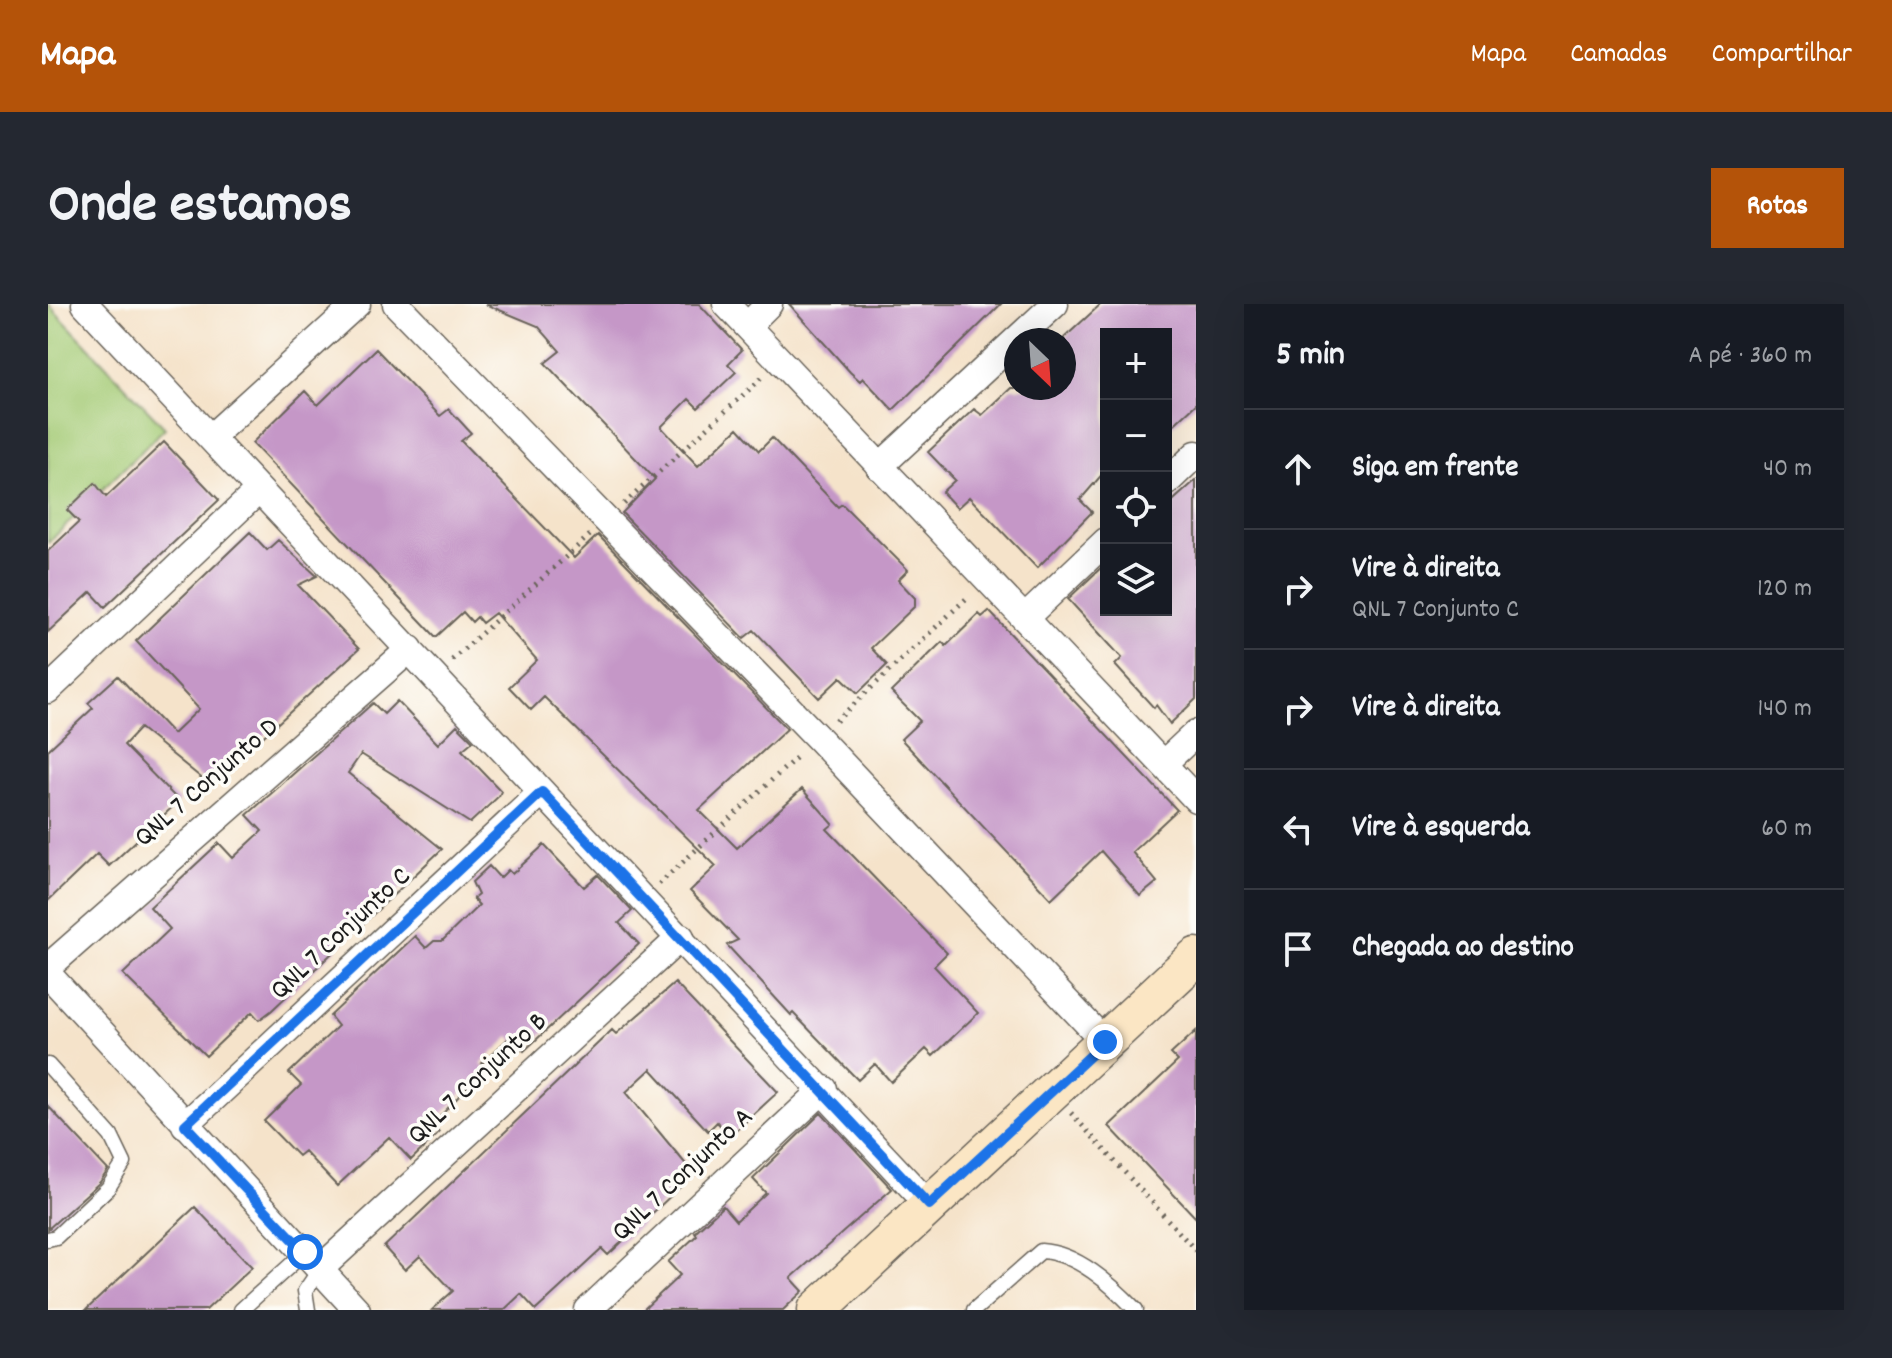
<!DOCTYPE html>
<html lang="pt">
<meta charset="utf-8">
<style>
body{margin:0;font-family:Dekko,sans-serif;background:#242831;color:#f1f3f6}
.controls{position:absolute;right:24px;top:24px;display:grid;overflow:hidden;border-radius:0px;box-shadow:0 8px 32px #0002}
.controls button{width:72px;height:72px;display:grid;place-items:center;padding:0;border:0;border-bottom:2px solid #363941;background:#171b24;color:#f1f3f6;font:40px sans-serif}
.compass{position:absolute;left:956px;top:24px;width:72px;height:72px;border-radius:50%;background:#171b24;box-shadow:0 8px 32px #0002;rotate:155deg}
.stop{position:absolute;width:24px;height:24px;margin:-18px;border:6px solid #1a73e8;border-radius:50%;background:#fff}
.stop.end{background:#1a73e8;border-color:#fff;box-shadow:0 2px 8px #0008}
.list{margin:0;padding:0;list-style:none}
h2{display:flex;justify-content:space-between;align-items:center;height:104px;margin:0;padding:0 32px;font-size:34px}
h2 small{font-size:26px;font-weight:400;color:#9ea1a6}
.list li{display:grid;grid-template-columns:52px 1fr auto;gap:24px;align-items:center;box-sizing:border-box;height:120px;padding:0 32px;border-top:2px solid #363941}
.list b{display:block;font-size:30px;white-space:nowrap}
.list p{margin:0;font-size:26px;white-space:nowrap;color:#9ea1a6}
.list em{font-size:26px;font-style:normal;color:#9ea1a6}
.icon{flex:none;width:44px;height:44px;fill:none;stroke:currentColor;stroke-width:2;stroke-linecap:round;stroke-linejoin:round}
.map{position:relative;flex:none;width:1148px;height:1006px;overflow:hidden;border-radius:0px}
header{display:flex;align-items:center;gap:48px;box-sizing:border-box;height:112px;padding:0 40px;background:#b45309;color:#fff}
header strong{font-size:38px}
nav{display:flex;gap:44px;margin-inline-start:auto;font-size:28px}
.intro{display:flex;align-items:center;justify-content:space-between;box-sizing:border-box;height:192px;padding:0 48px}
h1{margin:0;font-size:56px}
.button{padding:20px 36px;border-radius:0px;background:#b45309;color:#fff;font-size:28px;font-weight:700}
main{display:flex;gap:48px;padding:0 48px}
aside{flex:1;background:#171b24;border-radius:0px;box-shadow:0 8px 32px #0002}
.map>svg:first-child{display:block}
.green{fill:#a4cb76;stroke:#607449;stroke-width:2}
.building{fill:#c597c7}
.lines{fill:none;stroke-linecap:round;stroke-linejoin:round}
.lane-casing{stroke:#686259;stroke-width:17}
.street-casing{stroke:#686259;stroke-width:29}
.secondary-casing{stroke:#686259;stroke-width:41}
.path{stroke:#686259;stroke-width:5;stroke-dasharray:2 6;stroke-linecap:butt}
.lane{stroke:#fff;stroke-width:14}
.street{stroke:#fff;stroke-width:26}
.secondary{stroke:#fbe6c4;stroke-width:38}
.route{stroke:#1a73e8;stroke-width:10}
.labels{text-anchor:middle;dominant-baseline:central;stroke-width:7;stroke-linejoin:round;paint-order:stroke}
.street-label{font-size:28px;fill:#1c1c1c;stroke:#fdfcf7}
</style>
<header>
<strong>Mapa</strong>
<nav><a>Mapa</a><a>Camadas</a><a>Compartilhar</a></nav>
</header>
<div class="intro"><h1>Onde estamos</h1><a class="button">Rotas</a></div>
<main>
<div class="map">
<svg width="1148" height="1006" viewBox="0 0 1148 1006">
<rect width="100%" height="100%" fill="#fdfcf7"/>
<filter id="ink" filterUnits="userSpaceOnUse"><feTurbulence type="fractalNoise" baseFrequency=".0125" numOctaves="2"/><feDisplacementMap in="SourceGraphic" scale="16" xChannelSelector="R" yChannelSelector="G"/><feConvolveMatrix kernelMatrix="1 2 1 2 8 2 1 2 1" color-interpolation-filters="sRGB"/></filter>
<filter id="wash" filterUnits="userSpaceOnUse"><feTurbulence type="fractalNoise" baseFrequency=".006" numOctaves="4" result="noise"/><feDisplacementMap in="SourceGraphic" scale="32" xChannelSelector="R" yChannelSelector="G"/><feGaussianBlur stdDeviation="1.8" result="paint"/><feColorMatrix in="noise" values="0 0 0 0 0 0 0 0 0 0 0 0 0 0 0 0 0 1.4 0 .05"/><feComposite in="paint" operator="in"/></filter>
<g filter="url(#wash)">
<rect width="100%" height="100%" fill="#f5e3ca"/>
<path class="green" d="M0 0 117 124 0 239Z"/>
<g id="blocks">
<path class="building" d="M437 0H651L694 46 680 60 688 68 650 104 641 95 613 123 650 162 690 124 711 147 724 134 790 203 794 200 860 266 850 276 867 294V302L823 344 839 361 810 389 793 373 771 394 706 326 696 334 574 209 607 175 497 59 512 47 490 22Z
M741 0H953L845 106 815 74 812 77 802 68Z
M1053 0H1148V100L1118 128V30H1058V166L1032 196 1044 208 989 264 921 193 909 204 894 188 907 176 880 148 926 105 934 111 963 84H1016V34Z
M328 45 392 112 401 105 423 129 413 137 526 254 550 231 739 425 651 506 689 544 754 485 785 520 779 525 899 649 886 662 930 709 885 752 878 745 843 778 827 760 810 776 745 709 743 711 679 641 690 636 642 587 668 562 496 393 483 406 461 383 489 356 447 309 434 319 429 313 424 318 415 308 388 333 204 139 257 87 270 101Z
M116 138 171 196 57 303 43 288 0 328V247L31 218 19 206 47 179 58 193Z
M1148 176V395L1122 420 1108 401 1106 404 1067 361 1074 354 1020 295 1058 259V306H1118V203Z
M202 228 219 246 230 236 269 272 250 281 311 345 162 481 92 424 76 441 131 497 61 562 49 550 0 597V446L45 404 40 399 70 372 125 430 151 405 88 337Z
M941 307 1129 506 1084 548 1109 578 1092 592 1053 547 1003 595 853 435 872 417 843 388 894 338 898 342 931 310 934 313Z
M349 397 390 440 409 421 425 437 414 446 453 487 451 492 422 519 313 450 300 469 394 545 223 707 211 716 204 708 158 752 75 670 122 625 102 603 171 539 185 554 214 527 199 511 325 399 336 410Z
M496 541 536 583 550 571 584 607 571 619 591 640 476 747 462 733 433 760 437 764 385 820 391 829 363 856 341 833 289 882 256 847 250 852 216 817 253 781 241 769 290 722 282 712 367 632 378 644 386 637H394L431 601 425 595 430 591 424 578 441 562 452 574 460 566 464 570Z
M627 679 730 788 682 832 669 818 660 827 603 765 578 788 646 870 560 951 554 945 488 1006 473 990 456 1006H384L405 987 372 952 357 966 336 943 564 726 568 730Z
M1148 727V914L1061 822 1130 757 1123 750Z
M0 802 60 866 52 878 0 925Z
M773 809 844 885 743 974 755 987 735 1006H595L632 971 620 958 649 931 647 928 675 902 688 917 718 889 705 875Z
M147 903 204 963 158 1006H38Z"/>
</g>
</g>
<g filter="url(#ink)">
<use href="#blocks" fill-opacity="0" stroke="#686259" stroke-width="2"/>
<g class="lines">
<g class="lane-casing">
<path id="lane" d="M0 761 63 832 76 859 60 884 8 933 0 935
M193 1006 257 948
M260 1006 257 987 272 965
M926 1006 993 947C1029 949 1063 980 1088 1006"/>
</g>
<g class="street-casing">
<path id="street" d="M37 0 881 901
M348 0 770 434 1057 738
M678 0 1148 495
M699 22 721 0
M968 36 1007 0
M163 133 309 0
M831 163 968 36
M1118 179 1148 150
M977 314 1058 237
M0 386 211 186
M1115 460 1148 429
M0 663 362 345
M0 670 309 1006
M137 821 494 488
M272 965 633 633
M540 1006 776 785"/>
</g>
<g class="secondary-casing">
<path id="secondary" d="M769 1006 1148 653"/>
</g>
<path class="path" d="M576 200 716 72
M404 356 542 231
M788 417 921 292
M611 580 751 451
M1023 809 1148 947"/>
<use href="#lane" class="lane"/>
<use href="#street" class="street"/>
<use href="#secondary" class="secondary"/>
</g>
</g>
<g class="lines" filter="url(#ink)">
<path class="route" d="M257 948 137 821 494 488 881 901 1057 738"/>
</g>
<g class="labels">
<g class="street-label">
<text transform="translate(160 480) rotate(-41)">QNL 7 Conjunto D</text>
<text transform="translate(294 631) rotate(-43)">QNL 7 Conjunto C</text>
<text transform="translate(431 776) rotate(-43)">QNL 7 Conjunto B</text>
<text transform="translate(636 872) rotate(-43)">QNL 7 Conjunto A</text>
</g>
</g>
</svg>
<div class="controls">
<button>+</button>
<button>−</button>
<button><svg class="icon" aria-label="locate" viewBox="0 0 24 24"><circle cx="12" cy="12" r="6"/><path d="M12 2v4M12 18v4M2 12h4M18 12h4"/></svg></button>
<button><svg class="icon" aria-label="layers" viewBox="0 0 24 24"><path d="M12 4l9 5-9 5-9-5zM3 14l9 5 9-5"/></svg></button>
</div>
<svg class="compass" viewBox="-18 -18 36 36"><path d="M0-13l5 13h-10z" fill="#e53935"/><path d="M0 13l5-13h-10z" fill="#9ea1a6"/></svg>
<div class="stop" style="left:257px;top:948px"></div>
<div class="stop end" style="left:1057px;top:738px"></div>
</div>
<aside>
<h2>5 min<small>A pé · 360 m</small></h2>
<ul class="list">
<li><svg class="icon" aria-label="ahead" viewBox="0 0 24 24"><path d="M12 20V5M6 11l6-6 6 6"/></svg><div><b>Siga em frente</b></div><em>40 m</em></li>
<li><svg class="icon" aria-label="right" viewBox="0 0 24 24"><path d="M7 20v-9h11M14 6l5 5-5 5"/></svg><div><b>Vire à direita</b><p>QNL 7 Conjunto C</p></div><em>120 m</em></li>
<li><svg class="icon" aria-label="right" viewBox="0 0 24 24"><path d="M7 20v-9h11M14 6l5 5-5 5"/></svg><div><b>Vire à direita</b></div><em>140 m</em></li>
<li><svg class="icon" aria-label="left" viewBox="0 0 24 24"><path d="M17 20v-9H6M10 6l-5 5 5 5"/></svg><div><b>Vire à esquerda</b></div><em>60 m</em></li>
<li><svg class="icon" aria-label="arrive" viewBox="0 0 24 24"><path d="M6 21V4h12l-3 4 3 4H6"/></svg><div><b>Chegada ao destino</b></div></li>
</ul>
</aside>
</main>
